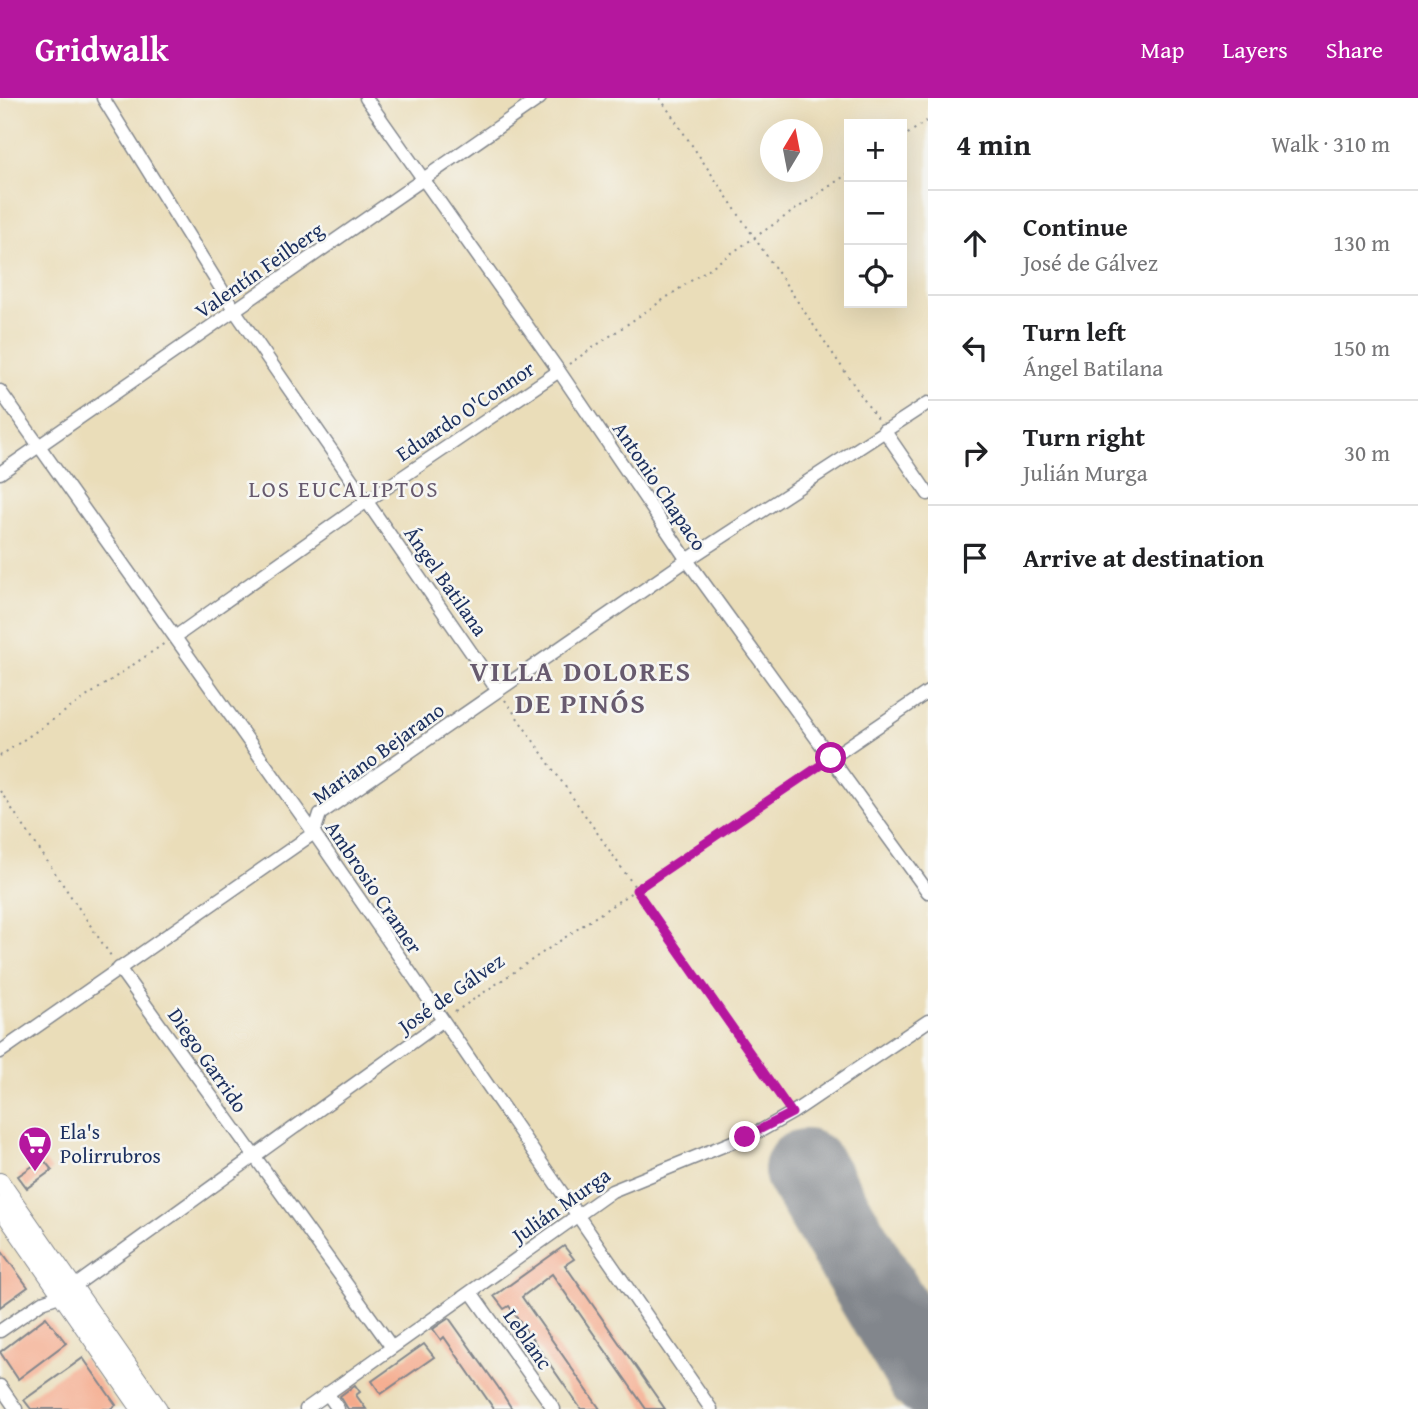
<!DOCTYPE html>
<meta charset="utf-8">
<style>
body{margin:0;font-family:"Gentium Book Plus",serif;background:#f6f6f6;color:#202124}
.controls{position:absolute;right:21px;top:21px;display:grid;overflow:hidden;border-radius:0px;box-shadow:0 7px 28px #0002}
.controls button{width:63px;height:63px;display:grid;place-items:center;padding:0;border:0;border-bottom:2px solid #e0e0e0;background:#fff;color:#202124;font:35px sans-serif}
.compass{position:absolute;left:760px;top:21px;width:63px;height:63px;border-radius:50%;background:#fff;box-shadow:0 7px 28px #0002;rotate:10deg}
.stop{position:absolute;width:21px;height:21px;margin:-16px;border:5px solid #b5179e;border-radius:50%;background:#fff}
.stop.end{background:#b5179e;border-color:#fff;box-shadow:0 2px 7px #0008}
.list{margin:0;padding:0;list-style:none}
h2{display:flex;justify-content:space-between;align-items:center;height:91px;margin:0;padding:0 28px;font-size:30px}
h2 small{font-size:23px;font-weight:400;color:#757577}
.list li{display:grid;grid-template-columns:46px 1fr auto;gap:21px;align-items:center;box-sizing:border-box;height:105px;padding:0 28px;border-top:2px solid #e0e0e0}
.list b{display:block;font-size:26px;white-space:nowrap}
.list p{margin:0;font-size:23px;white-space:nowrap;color:#757577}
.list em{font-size:23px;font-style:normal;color:#757577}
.icon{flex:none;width:38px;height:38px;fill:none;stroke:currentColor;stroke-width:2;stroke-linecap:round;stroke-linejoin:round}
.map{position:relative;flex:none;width:928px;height:1311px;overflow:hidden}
header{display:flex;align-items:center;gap:42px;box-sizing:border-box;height:98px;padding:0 35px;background:#b5179e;color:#fff}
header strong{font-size:33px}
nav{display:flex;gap:38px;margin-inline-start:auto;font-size:24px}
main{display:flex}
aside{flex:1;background:#fff}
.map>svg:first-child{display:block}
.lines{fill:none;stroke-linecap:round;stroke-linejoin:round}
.runway{stroke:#82868c;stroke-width:82}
.building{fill:#f5aa8c}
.street-casing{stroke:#82868c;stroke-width:15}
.secondary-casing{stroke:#82868c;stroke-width:20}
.path{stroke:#82868c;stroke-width:2;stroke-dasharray:2 5;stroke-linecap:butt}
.street{stroke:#fff;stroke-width:12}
.secondary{stroke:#fff;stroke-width:18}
.route{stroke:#b5179e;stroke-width:9}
.labels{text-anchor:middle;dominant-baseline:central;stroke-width:5;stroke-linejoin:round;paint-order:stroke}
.street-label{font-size:21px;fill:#1b2f5e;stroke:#f6f6f2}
.poi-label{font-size:21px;fill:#1b2f5e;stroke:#f6f6f2;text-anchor:start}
.neighbourhood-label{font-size:23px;letter-spacing:2px;fill:#675a6e;stroke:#f6f6f2}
.district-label{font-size:28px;font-weight:bold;letter-spacing:2px;fill:#675a6e;stroke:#f6f6f2}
</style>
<header>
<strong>Gridwalk</strong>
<nav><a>Map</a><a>Layers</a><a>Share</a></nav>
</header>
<main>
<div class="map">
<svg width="928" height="1311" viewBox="0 0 928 1311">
<rect width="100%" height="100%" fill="#f6f6f2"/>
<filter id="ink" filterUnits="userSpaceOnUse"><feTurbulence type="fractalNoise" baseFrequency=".0143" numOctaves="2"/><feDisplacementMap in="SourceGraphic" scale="14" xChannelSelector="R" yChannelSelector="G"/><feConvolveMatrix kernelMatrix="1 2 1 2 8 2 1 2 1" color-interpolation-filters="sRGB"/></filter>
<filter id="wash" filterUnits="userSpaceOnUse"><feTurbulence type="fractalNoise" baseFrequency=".00686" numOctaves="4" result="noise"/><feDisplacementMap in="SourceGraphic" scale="28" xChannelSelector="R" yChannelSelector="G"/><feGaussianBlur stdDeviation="1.57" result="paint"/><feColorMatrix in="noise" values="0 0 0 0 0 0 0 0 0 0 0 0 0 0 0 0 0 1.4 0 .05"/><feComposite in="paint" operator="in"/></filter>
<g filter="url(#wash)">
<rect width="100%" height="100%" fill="#eaddb9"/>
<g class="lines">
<path class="runway" d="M805 1072 928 1278"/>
</g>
<g id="blocks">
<path class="building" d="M43 1061 52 1072 27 1090 18 1078Z
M564 1148 574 1161 565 1167 665 1311H646L552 1176 522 1199 600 1311H581L509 1208 504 1211 494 1198Z
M0 1151 28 1189 0 1209Z
M46 1219 66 1245 18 1281 0 1254Z
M449 1220 498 1289 512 1311H494L444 1239 441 1242 433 1231Z
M424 1246 434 1259 381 1296 372 1283Z
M83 1260 116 1307 110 1311H31L24 1302Z
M355 1287 360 1294 356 1297 366 1311H348L340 1298Z"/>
</g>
</g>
<g filter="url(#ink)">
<use href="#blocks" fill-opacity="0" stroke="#82868c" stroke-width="2"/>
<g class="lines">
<g class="street-casing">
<path id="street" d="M103 0 235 213 498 593
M366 0 559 273 687 462 928 794
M0 293 314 735 711 1311
M884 332 928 396
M0 375 540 0
M175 539 367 403 559 273
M831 660 928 594
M119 870 391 1248
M0 954 314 735 320 716 687 462 928 305
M471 1194 554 1311
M0 1233 42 1204 62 1197 442 923
M0 1288 16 1311
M327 1295 338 1311
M306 1311 612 1093 762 1032 792 1015 928 923"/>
</g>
<g class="secondary-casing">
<path id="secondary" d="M0 1084 158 1311
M0 1108 141 1311"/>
</g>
<path class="path" d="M660 0 877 321
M902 40 928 22
M569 266 849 75
M505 602 785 1005
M0 658 165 545
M0 693 113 861
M455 914 821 666"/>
<use href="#street" class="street"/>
<use href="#secondary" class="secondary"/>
</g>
</g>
<g class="lines" filter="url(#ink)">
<path class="route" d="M745 1039 792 1015 636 792 831 660"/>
</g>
<defs>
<g id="supermarket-pin" transform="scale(1.75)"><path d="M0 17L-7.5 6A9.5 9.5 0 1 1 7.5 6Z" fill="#b5179e" stroke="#f6f6f2"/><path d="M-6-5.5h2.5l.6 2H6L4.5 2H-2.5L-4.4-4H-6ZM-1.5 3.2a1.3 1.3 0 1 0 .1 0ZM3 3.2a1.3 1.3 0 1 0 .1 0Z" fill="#fff"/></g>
</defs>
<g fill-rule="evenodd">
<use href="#supermarket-pin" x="35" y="1045"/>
</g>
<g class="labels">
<g class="street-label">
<text transform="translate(259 172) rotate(-35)">Valentín Feilberg</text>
<text transform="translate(465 313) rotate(-34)">Eduardo O'Connor</text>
<text transform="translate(660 388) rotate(56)">Antonio Chapaco</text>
<text transform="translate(446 483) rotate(55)">Ángel Batilana</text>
<text transform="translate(378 655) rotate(-36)">Mariano Bejarano</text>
<text transform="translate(374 789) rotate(56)">Ambrosio Cramer</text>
<text transform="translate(451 895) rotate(-35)">José de Gálvez</text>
<text transform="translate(208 962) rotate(55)">Diego Garrido</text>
<text transform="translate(561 1107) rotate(-35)">Julián Murga</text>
<text transform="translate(528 1241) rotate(55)">Leblanc</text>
</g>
<g class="poi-label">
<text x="60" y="1033">Ela's<tspan x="60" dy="24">Polirrubros</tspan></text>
</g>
<g class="neighbourhood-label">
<text x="344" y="390">LOS EUCALIPTOS</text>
</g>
<g class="district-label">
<text x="581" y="572">VILLA DOLORES<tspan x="581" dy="32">DE PINÓS</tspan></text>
</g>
</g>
</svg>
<div class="controls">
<button>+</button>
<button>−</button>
<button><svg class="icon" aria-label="locate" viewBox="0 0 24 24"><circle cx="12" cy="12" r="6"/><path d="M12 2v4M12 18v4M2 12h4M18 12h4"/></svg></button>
</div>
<svg class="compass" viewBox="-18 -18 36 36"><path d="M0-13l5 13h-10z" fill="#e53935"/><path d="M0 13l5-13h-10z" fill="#757577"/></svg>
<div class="stop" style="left:831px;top:660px"></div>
<div class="stop end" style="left:745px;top:1039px"></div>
</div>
<aside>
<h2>4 min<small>Walk · 310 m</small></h2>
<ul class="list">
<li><svg class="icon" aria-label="ahead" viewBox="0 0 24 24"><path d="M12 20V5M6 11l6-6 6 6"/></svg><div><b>Continue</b><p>José de Gálvez</p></div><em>130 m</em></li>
<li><svg class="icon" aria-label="left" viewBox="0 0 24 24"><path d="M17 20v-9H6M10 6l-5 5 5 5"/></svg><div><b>Turn left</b><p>Ángel Batilana</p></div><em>150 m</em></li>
<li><svg class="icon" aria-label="right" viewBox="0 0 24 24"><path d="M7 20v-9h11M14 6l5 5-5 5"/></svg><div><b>Turn right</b><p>Julián Murga</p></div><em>30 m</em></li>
<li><svg class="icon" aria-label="arrive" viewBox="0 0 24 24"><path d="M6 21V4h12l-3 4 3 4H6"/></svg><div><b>Arrive at destination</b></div></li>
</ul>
</aside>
</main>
